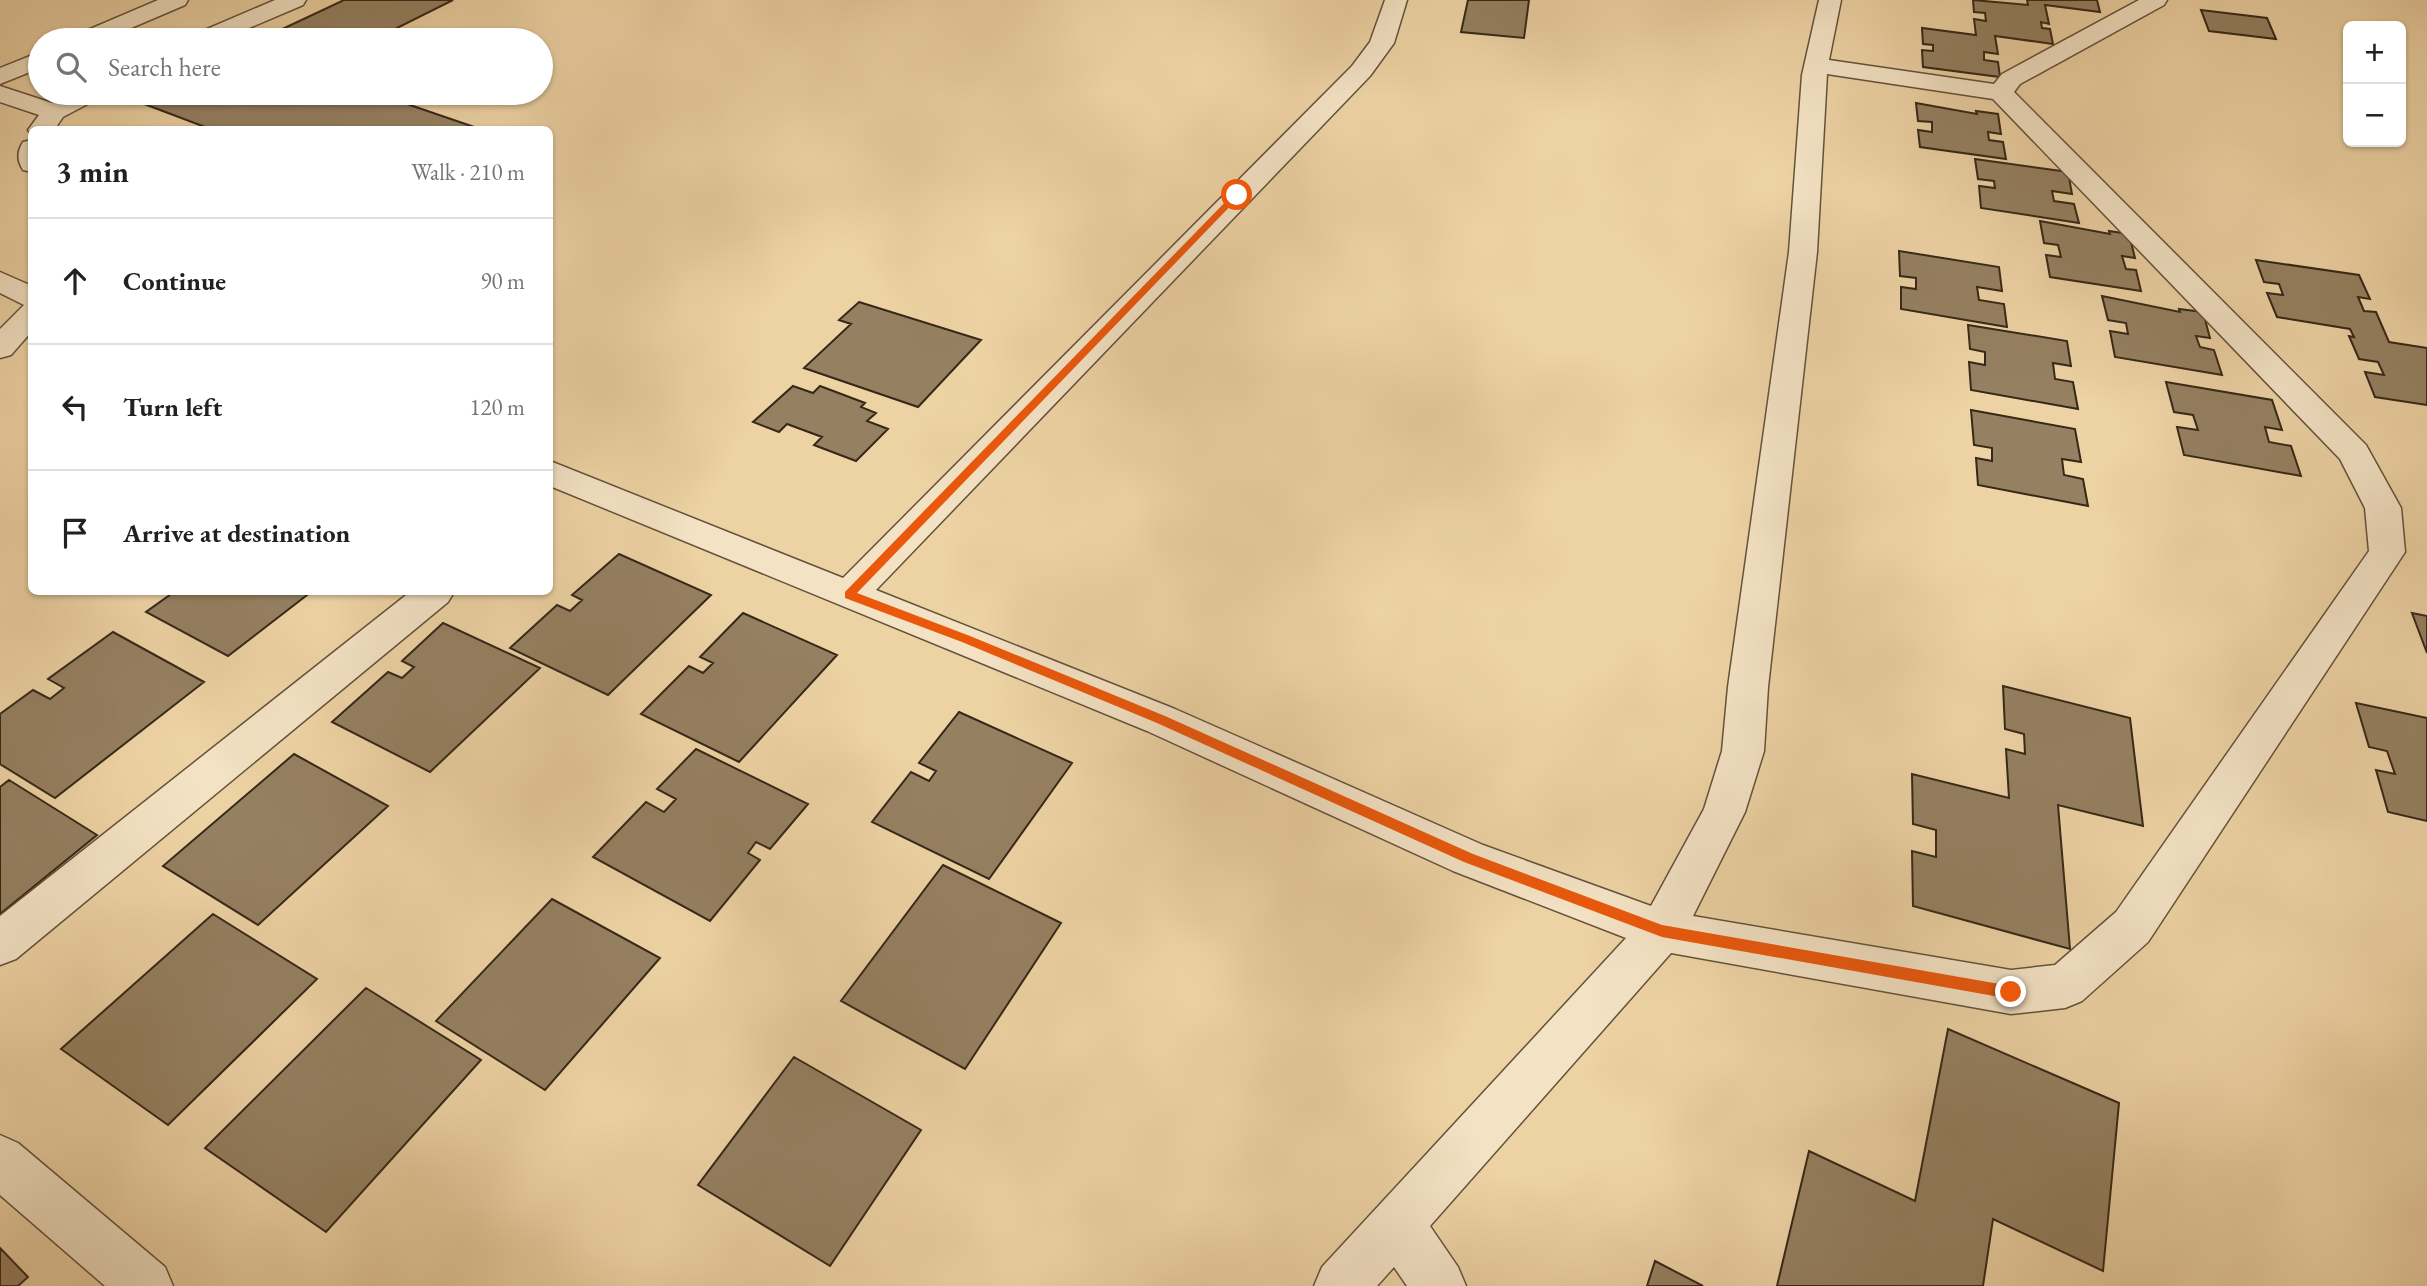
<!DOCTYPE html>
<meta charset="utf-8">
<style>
body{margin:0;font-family:"EB Garamond",serif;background:#f2f2f2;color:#202124}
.controls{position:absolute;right:21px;top:21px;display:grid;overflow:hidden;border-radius:10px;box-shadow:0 2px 5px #0004}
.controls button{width:63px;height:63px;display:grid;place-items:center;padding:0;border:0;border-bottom:2px solid #e0e0e0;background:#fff;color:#202124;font:35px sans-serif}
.stop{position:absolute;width:21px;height:21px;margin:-16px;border:5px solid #ea580c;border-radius:50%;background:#fff}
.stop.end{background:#ea580c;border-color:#fff;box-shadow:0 2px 7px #0008}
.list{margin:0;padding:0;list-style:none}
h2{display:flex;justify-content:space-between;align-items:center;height:91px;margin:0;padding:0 28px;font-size:30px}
h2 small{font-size:23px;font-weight:400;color:#757577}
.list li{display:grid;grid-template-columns:46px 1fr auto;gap:21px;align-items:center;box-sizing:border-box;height:126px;padding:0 28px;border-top:2px solid #e0e0e0}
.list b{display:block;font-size:26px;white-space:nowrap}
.list em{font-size:23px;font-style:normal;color:#757577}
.icon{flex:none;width:38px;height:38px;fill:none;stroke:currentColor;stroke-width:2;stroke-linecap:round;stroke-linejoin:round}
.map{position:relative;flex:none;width:2427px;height:1286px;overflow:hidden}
.search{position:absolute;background:#fff;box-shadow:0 2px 5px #0004;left:28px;top:28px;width:525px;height:77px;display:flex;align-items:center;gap:18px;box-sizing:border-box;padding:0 24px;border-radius:38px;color:#757577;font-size:26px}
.panel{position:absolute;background:#fff;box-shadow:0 2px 5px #0004;left:28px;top:126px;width:525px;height:469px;border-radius:10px}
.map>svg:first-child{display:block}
.building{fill:#958061;stroke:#352818;stroke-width:2}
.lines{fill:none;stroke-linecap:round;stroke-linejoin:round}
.minor-casing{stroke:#63523b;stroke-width:3}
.minor{fill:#f3e2c4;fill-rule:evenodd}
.route{fill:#ea580c}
</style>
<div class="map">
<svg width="2427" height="1286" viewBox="0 0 2427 1286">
<rect width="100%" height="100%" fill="#edd2a4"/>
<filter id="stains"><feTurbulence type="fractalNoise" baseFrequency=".00286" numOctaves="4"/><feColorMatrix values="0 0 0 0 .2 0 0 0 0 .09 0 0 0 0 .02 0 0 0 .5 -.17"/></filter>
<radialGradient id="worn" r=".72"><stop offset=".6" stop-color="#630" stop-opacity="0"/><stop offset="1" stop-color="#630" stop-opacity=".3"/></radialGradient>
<path class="building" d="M344 0H453L373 40H259Z
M1468 0H1529L1524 38 1461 32Z
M1973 0 2028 5 2027 0H2097L2100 12 2045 5 2049 24 2041 22 2042 28 2050 29 2053 44 1995 36 1998 54 1984 52V60L1998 62 2000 77 1923 67 1922 50 1933 51V45L1923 44 1922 28 1976 35 1974 19 1986 21 1985 13 1974 12Z
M2201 10 2267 18 2276 39 2209 31Z
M115 93H375L483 130H213Z
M1916 103 1977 114 1976 111 1998 114 2001 134 1988 132 1989 140 2003 142 2006 159 1920 147 1918 130 1932 132V122L1918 121Z
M1975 159 2068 172 2072 194 2052 191 2054 201 2074 204 2079 223 1981 208 1979 186 1995 188 1994 181 1978 179Z
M2040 221 2110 234 2109 231 2129 234 2135 258 2122 256 2126 269 2136 270 2141 291 2050 277 2046 255 2061 257 2058 245 2044 243Z
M1899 251 1999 267 2002 291 1977 287 1979 300 2004 304 2007 327 1901 309V287L1916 289V278L1900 276Z
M2256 260 2359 275 2370 299 2358 297 2364 311 2376 312 2389 342 2427 348V405L2375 397 2365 372 2384 375 2378 362 2359 359 2349 336 2354 337 2350 329 2277 317 2267 293 2283 295 2279 284 2264 282Z
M2102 296 2180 312 2179 309 2203 312 2210 338 2196 336 2200 347 2214 350 2222 375 2115 357 2110 331 2128 334 2126 323 2108 320Z
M859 302 981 340 918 407 804 368 851 324 839 320Z
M1968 325 2067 341 2071 366 2053 363 2055 379 2073 382 2078 409 1971 390 1969 362 1985 365V352L1970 349Z
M2166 382 2272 400 2282 430 2265 427 2269 442 2291 446 2301 476 2184 455 2177 427 2198 430 2193 415 2174 412Z
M793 386 813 393 820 386 865 403 861 407 876 413 867 421 888 429 856 461 814 445 822 437 787 424 779 432 753 422Z
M1971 410 2075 429 2081 462 2062 459 2064 475 2083 479 2088 506 1978 485 1976 458 1992 461V448L1974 445Z
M619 554 711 595 608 695 510 648 557 605 570 611 582 600 572 595Z
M174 592H311L228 656 146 612Z
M743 613 837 655 739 762 641 714 689 666 703 673 713 663 700 657Z
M2412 613 2427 616V653Z
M443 623 540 668 430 772 332 722 388 672 402 678 414 667 402 661Z
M113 632 204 682 55 798 0 764V714L33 690 50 699 64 688 48 679Z
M2003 686 2130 718 2143 826 2058 805 2070 949 1913 906 1912 851 1936 857V830L1913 824 1912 774 2009 798 2006 749 2025 754 2024 734 2005 729Z
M2356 703 2427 718V821L2388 812 2376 770 2395 774 2387 751 2369 747Z
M959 712 1072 763 989 879 872 822 911 772 929 781 936 771 919 763Z
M696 749 808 804 770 849 756 842 748 853 760 860 710 921 593 857 646 802 664 812 676 799 657 789Z
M294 754 388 806 258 925 163 866Z
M9 780 97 835 0 914V787Z
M943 865 1061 923 965 1069 841 1001Z
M552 899 660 958 545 1090 436 1021Z
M213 914 317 979 168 1125 61 1049Z
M366 988 481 1060 326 1232 205 1148Z
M1948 1029 2119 1103 2103 1271 1993 1219 1983 1286H1777L1809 1151 1915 1201Z
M794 1057 921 1130 830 1266 698 1185Z
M0 1248 28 1277 18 1286H0Z
M1655 1261 1703 1286H1647Z"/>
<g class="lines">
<g class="minor-casing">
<path id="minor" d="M158 0H188L185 5 103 40H72L76 35Z
M275 0H306L303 5 221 40H189L193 35Z
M1385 0H1407L1394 43 1370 76 876 590 1175 709 1483 845 1651 906 1704 809 1722 751 1728 687 1789 252 1802 75 1819 0H1841L1829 60 1994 84 2002 74 2139 0H2167L2164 5 2020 84 2014 92 2366 445 2401 508 2405 552 2148 942 2082 1001 2065 1008 2011 1014 1671 953 1430 1226 1458 1267 1466 1286H1407L1394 1267 1377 1286H1314L1322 1267 1626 938 1453 871 1147 731 550 486V461L843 578 1352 66 1370 42ZM1827 74 1993 99 2340 459 2365 508 2369 551 2116 912 2055 965 2011 970 1693 916 1745 812 1764 751 1768 687 1817 252Z
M40 52V68L0 84V68Z
M0 86 52 103 71 93H103L99 98 63 117 54 130H32V135L28 130 39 115 0 102Z
M32 140V172L23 170C17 161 17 151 23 142Z
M0 272 32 286V331L11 355 0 358V329L24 305 0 293Z
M410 592H454L448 602 16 959 0 965V916Z
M0 1135 18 1143 165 1267 173 1286H105L0 1195Z"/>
</g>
<use href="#minor" class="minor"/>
</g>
<path class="route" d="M1234 193 1241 195 857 593 970 636 1165 716 1473 854 1662 925 2011 986 2018 992 2016 997 2011 999 1662 937 1464 862 1157 723 962 642 845 598V592Z"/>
<rect width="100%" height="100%" filter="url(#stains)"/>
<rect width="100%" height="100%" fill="url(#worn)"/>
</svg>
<div class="controls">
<button>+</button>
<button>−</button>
</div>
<div class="stop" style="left:1237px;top:195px"></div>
<div class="stop end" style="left:2011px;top:992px"></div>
<div class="search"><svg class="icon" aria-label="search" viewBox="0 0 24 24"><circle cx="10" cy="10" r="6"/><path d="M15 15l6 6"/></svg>Search here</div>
<section class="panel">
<h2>3 min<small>Walk · 210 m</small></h2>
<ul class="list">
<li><svg class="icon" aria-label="ahead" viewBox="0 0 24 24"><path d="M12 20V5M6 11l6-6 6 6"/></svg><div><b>Continue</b></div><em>90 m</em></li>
<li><svg class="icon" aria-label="left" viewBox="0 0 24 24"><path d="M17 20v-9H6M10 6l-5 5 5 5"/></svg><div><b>Turn left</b></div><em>120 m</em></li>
<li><svg class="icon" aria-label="arrive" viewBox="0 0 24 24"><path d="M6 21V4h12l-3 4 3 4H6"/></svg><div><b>Arrive at destination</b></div></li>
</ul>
</section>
</div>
